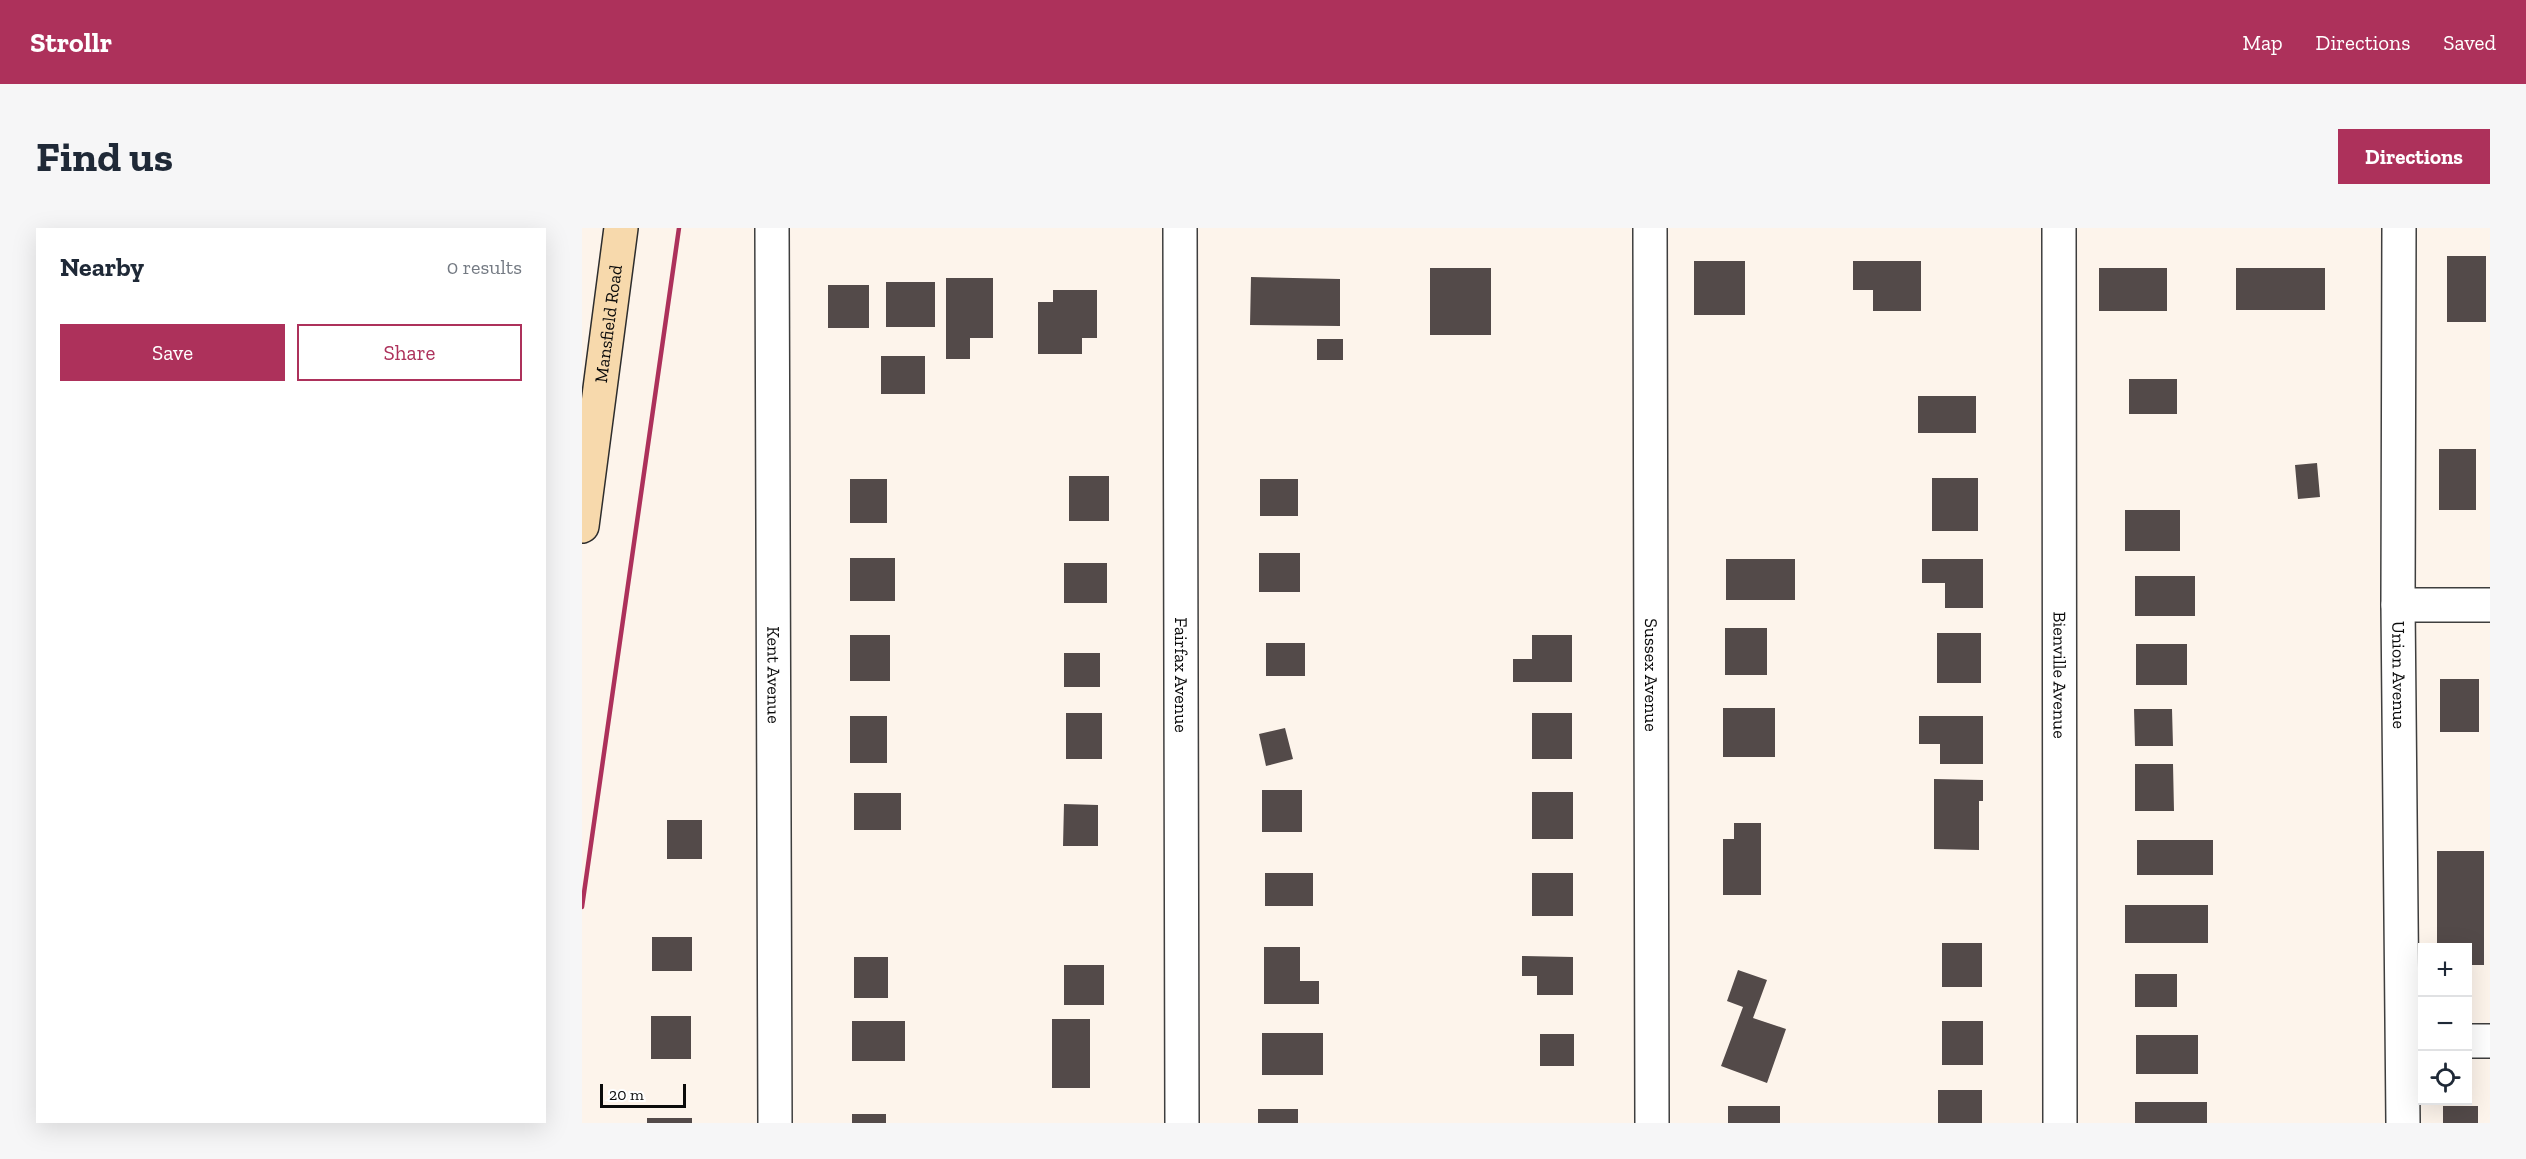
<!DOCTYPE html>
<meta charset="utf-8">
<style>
body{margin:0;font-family:"Zilla Slab",serif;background:#f6f6f7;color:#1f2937}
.controls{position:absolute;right:18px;bottom:18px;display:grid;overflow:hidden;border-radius:0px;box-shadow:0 6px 24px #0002}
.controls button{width:54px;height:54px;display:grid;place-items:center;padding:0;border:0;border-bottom:2px solid #e0e1e3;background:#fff;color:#1f2937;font:30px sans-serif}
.scale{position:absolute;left:18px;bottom:15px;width:86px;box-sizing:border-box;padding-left:6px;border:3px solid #0b0b0b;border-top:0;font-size:16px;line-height:21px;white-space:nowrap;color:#0b0b0b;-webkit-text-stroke:4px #fff;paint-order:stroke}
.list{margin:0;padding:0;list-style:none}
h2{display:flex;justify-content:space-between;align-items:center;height:78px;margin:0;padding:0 24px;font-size:26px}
h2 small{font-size:20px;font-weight:400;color:#747a83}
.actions{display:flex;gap:12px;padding:18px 24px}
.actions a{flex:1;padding:14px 0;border:2px solid #ad315b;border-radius:0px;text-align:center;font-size:21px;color:#ad315b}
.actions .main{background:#ad315b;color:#fff}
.icon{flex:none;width:33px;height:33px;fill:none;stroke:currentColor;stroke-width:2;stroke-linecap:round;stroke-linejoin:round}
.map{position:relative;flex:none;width:1908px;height:895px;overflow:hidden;border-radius:0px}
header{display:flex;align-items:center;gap:36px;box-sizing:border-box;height:84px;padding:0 30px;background:#ad315b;color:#fff}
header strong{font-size:28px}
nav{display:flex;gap:33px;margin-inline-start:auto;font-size:21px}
.intro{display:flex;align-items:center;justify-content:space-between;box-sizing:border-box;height:144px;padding:0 36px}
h1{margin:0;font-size:42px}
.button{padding:15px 27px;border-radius:0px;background:#ad315b;color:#fff;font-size:21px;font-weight:700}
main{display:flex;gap:36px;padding:0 36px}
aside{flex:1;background:#fff;border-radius:0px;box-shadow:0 6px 24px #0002}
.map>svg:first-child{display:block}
.building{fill:#534a49}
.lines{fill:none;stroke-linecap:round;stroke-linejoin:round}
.minor-casing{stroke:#3e3e3e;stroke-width:36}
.tertiary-casing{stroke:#3e3e3e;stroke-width:36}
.secondary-casing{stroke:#2d2d2d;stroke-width:36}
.minor{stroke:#fff;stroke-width:33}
.tertiary{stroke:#fff;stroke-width:33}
.secondary{stroke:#f7d9ac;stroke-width:33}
.rail{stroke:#ad315b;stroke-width:4.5}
.labels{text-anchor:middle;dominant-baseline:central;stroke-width:6;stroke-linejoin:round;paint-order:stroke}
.street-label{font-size:18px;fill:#0b0b0b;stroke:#fff}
</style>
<header>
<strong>Strollr</strong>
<nav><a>Map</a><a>Directions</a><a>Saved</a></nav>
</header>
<div class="intro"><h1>Find us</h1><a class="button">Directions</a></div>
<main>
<aside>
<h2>Nearby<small>0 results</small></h2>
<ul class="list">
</ul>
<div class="actions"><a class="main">Save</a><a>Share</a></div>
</aside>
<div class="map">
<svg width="1908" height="895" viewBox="0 0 1908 895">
<rect width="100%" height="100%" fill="#fdf4eb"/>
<path class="building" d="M1865 28H1904V94H1865Z
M1112 33H1163V87H1112Z
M1271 33H1339V83H1291V62H1271Z
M848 40H909V107H848Z
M1517 40H1585V83H1517Z
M1654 40H1743V82H1654Z
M669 49 758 51V98L668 97Z
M364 50H411V110H388V131H364Z
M304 54H353V99H304Z
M246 57H287V100H246Z
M471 62H515V110H500V126H456V74H471Z
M735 111H761V132H735Z
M299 128H343V166H299Z
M1547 151H1595V186H1547Z
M1336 168H1394V205H1336Z
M1857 221H1894V282H1857Z
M1735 235 1738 269 1716 271 1713 237Z
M487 248H527V293H487Z
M1350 250H1396V303H1350Z
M268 251H305V295H268Z
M678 251H716V288H678Z
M1543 282H1598V323H1543Z
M677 325H718V364H677Z
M268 330H313V373H268Z
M1144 331H1213V372H1144Z
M1340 331H1401V380H1363V355H1340Z
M482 335H525V375H482Z
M1553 348H1613V388H1553Z
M1143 400H1185V447H1143Z
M1355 405H1399V455H1355Z
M268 407H308V453H268Z
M950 407H990V454H931V431H950Z
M684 415H723V448H684Z
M1554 416H1605V457H1554Z
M482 425H518V459H482Z
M1858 451H1897V504H1858Z
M1141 480H1193V529H1141Z
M1552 481H1590L1591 518H1553Z
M484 485H520V531H484Z
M950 485H990V531H950Z
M268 488H305V535H268Z
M1337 488H1401V536H1358V516H1337Z
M703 500 711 531 684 538 677 506Z
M1553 536H1591L1592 583H1553Z
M1352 551 1401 552V573H1397V622L1352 621Z
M680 562H720V604H680Z
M950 564H991V611H950Z
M272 565H319V602H272Z
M482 576 516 577V618H481Z
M85 592H120V631H85Z
M1152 595H1179V667H1141V611H1152Z
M1555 612H1631V647H1555Z
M1855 623H1902V737H1886V720H1855Z
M683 645H731V678H683Z
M950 645H991V688H950Z
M1543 677H1626V715H1543Z
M70 709H110V743H70Z
M1360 715H1400V759H1360Z
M682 719H718V753H737V776H682Z
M940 728 991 729V767H955V748H940Z
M272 729H306V770H272Z
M482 737H522V777H482Z
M1156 742 1185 752 1171 790 1204 801 1185 855 1139 838 1161 779 1145 773Z
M1553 746H1595V779H1553Z
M69 788H109V831H69Z
M470 791H508V860H470Z
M270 793H323V833H270Z
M1360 793H1401V837H1360Z
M680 805H741V847H680Z
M958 806H992V838H958Z
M1554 807H1616V846H1554Z
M1356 862H1400V895H1356Z
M1553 874H1625V895H1553Z
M1146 878H1198V895H1146Z
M1861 878H1896V895H1861Z
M676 881H716V895H676Z
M270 886H304V895H270Z
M65 890H110V895H65Z"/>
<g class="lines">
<g class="minor-casing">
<g id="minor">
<path id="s1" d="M190 0 193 895"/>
<path id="s2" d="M598 0 600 895"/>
<path id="s3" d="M1068 0 1070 895"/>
<path id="s4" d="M1477 0 1478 895"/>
<path d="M1816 377H1908"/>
<path d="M1886 813H1908"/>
</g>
</g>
<g class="tertiary-casing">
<g id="tertiary">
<path id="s5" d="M1817 0 1816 377 1821 895"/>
</g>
</g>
<g class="secondary-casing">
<g id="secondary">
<path id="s6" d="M0 298 39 0"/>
</g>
</g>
<use href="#minor" class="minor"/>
<use href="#tertiary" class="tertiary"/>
<use href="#secondary" class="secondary"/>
<path class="rail" d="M0 679 97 0"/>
</g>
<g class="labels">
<g class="street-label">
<text stroke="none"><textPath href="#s6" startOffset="204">Mansfield Road</textPath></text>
<text stroke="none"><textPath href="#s2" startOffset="447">Fairfax Avenue</textPath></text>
<text stroke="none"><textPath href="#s3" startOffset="447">Sussex Avenue</textPath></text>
<text stroke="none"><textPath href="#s1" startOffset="447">Kent Avenue</textPath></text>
<text stroke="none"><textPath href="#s4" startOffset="447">Bienville Avenue</textPath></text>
<text stroke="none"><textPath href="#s5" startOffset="447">Union Avenue</textPath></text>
</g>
</g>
</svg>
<div class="controls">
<button>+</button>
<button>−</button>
<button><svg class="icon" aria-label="locate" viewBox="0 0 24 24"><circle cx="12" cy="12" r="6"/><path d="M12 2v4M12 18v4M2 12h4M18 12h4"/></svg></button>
</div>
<div class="scale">20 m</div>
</div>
</main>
